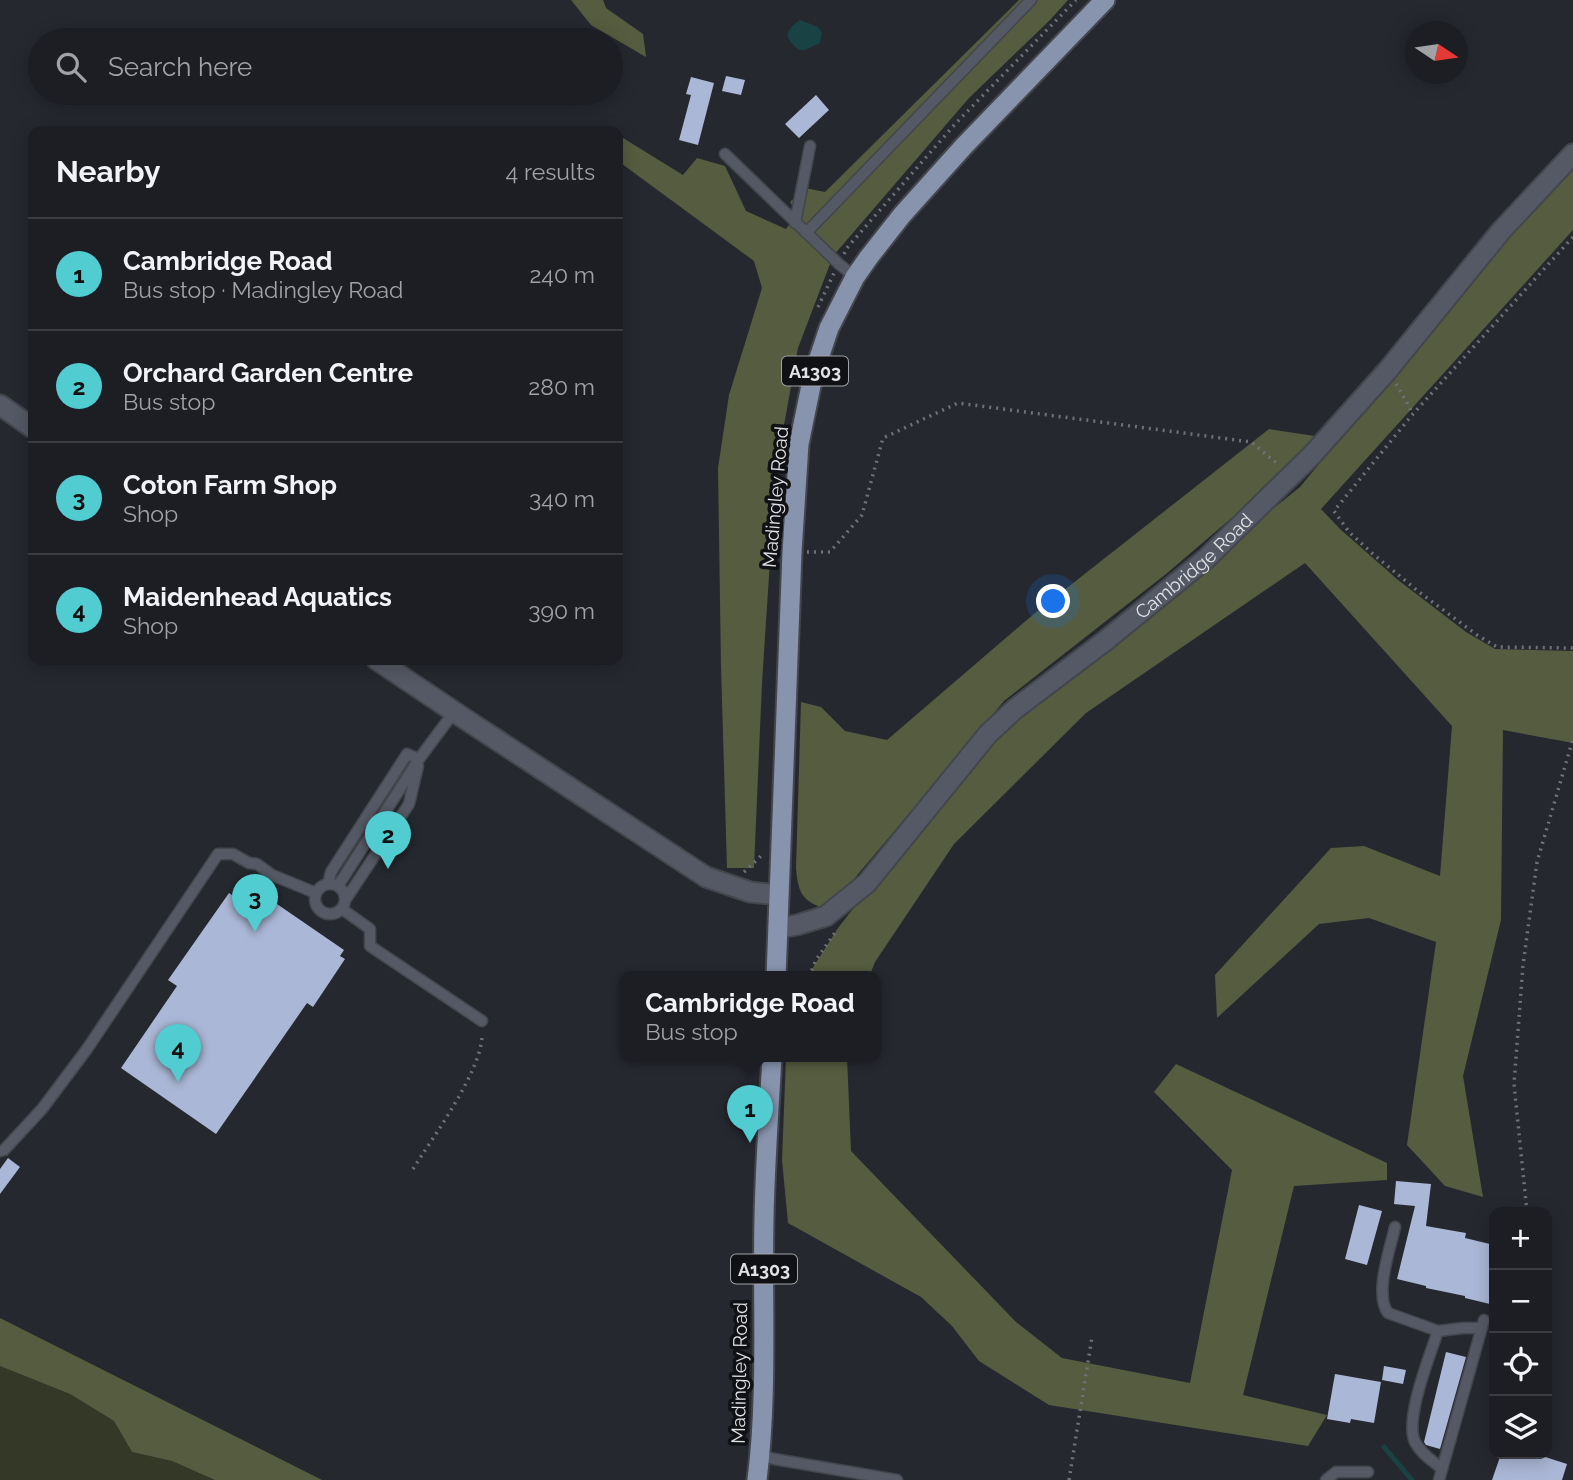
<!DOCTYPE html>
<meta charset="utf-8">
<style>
body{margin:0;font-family:Raleway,sans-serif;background:#292b30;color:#f1f3f6}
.controls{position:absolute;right:21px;bottom:21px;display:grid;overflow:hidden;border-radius:14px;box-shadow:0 4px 18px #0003}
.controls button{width:63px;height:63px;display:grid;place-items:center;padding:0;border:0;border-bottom:2px solid #3a3c41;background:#1c1e23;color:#f1f3f6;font:35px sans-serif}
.compass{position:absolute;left:1405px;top:21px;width:63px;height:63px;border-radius:50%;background:#1c1e23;box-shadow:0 4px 18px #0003;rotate:103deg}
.you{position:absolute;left:1054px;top:602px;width:24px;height:24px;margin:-18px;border:5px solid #fff;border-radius:50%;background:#1a73e8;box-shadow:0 0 0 10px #1a73e833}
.badge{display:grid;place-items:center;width:46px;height:46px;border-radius:50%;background:#51ccd1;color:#111;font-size:23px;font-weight:700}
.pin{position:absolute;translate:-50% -58px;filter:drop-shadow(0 2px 4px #0008)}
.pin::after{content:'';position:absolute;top:37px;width:24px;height:21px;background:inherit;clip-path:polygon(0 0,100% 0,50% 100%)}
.popup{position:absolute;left:619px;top:971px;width:262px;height:91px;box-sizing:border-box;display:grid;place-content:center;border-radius:14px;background:#1c1e23;filter:drop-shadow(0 2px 5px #0005);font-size:23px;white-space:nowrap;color:#a0a2a6}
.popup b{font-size:26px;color:#f1f3f6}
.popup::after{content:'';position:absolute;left:50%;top:100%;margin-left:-14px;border:14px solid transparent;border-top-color:#1c1e23}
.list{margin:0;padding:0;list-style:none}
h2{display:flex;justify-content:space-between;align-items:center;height:91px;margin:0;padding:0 28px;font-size:30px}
h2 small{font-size:23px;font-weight:400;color:#a0a2a6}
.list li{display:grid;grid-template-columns:46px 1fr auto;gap:21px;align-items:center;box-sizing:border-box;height:112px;padding:0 28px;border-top:2px solid #3a3c41}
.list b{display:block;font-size:26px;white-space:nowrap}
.list p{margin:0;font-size:23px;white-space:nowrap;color:#a0a2a6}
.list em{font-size:23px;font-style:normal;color:#a0a2a6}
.icon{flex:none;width:38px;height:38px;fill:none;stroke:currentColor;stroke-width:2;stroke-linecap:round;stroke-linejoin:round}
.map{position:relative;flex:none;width:1573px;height:1480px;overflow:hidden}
.search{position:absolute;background:#1c1e23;box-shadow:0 4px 18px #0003;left:28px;top:28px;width:595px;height:77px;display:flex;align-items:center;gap:18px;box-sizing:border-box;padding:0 24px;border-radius:38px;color:#a0a2a6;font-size:26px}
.panel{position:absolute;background:#1c1e23;box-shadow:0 4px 18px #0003;left:28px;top:126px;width:595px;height:539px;border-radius:14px}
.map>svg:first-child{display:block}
.green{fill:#343826}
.forest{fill:#565c3f}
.water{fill:#194245}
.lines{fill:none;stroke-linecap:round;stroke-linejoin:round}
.stream{stroke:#194245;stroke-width:5}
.building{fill:#abb7d6}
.service-casing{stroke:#43464c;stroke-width:13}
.tertiary-casing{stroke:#43464c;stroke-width:23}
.trunk-casing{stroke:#43464c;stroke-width:23}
.path{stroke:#6f7278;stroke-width:3.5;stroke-dasharray:2 5;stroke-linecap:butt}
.service{stroke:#555965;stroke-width:10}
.tertiary{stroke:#555965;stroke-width:19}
.trunk{stroke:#8894ae;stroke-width:19}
.labels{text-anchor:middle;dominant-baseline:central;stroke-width:7;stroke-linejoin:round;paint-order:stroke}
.shield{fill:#101114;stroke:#a2a3a7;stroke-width:2}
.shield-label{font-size:18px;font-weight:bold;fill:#e0e2e6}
.street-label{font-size:19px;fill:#e0e2e6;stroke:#101114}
</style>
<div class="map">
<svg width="1573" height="1480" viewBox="0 0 1573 1480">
<rect width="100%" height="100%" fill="#25282f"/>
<path class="green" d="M0 1366 70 1394 114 1421 132 1452 172 1461 215 1480H0Z"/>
<path class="forest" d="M571 0H603L606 8 643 34 646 57 591 25Z
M1019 0H1068L1050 20 969 98 833 256 798 348 776 469 762 683 754 868H727L721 667 718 468 729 395 762 288 754 261 618 161V155L623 138 683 175 697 158 725 166 746 211 786 229 797 213 790 202 805 188 825 192Z
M1573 163V230L1321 509 1340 529 1398 580 1466 632 1495 649 1573 651V743L1503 730 1501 920 1463 1076 1483 1197 1445 1186 1407 1145 1436 942 1369 918 1319 924 1217 1018 1215 975 1331 848 1364 846 1440 876 1452 726 1305 563 1086 713 954 844 875 962 869 977H807L838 928 945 791 1012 714 1173 589 1300 487 1365 408Z
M1269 429 1321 437 1309 452 1166 574 1004 701 848 886 824 908C801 901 798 891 796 868L801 702 821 707 845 731 887 740 1035 613Z
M786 1057H847L851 1151 1016 1322 1062 1358 1190 1383 1232 1170 1154 1092 1176 1064 1387 1163V1180L1294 1186 1243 1395 1327 1415 1308 1446 1049 1405 979 1361 952 1326 921 1297 788 1223 782 1160Z
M0 1318 322 1480H215L172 1461 132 1452 114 1421 70 1394 0 1366Z"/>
<path class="water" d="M800 20 818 27 822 33 820 43 805 50H799C784 38 784 31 800 20Z"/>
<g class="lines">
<path class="stream" d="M1384 1447 1412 1480"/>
</g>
<path class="building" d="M726 76 745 80 741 95 722 91Z
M691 77 714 83 698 145 679 140 691 95 686 94Z
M816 95 829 110 799 138 785 124Z
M248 884 344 950 340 956 345 959 313 1007 307 1003 216 1134 121 1068 177 986 168 980 229 893 238 899Z
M8 1158 20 1167 0 1194V1169Z
M1396 1181 1431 1184 1426 1226 1466 1233 1465 1238 1494 1245V1305L1465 1298V1296L1426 1288V1286L1397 1279 1415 1206 1394 1204Z
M1359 1205 1382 1211 1367 1265 1345 1259Z
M1446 1352 1466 1357 1440 1449 1426 1445 1424 1442Z
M1384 1366 1406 1370 1403 1384 1382 1380Z
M1335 1374 1381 1382 1374 1423 1351 1419 1350 1423 1327 1419Z
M1501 1454H1536L1567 1464 1562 1480H1492Z"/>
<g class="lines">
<g class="service-casing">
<path id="service" d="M725 154 839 264 855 277
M795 223 810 146
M806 233 1031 0
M315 899a15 15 0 1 1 30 0a15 15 0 1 1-30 0Z
M328 884 331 872 407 754 419 759
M338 886 419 759 454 712
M346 899 409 804 418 766
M342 909 370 929V946L482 1021
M0 1151 4 1150 42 1109 87 1049 218 854H233L249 863 257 864 272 875 316 893
M1395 1227C1390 1249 1374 1294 1388 1313L1438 1331
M760 1455 774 1459 897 1480
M1442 1469C1433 1461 1421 1454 1415 1442 1404 1420 1430 1355 1438 1331L1463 1328H1482
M1326 1480 1336 1472H1368
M1439 1480 1484 1320"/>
</g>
<g class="tertiary-casing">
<g id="tertiary">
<path d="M0 405 33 428"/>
<path d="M377 660 468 721 706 877 750 892 779 895"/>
<path id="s1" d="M778 928 797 925 826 916 867 883 988 734 1015 709 1105 641 1207 558 1271 495 1313 454 1388 370 1501 231 1573 154"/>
</g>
</g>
<g class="trunk-casing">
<path id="trunk" d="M776 977 792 552 799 444 813 376 829 328 855 277 869 257 902 215 964 146 1105 0
M757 1480C768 1393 762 1305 764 1218 765 1164 769 1111 772 1057"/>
</g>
<path class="path" d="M1573 237 1412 415 1334 511 1349 532 1373 554 1419 592 1477 635 1497 647 1573 648
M844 254 846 249 956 123 1076 0
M818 307 834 273
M1396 384 1409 406 1412 414
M807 552H830L862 515 883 438 958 403 1251 442 1279 465
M744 872 762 855V852
M809 977 816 960 836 931
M413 1169C433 1137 483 1069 482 1034
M1527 1212 1514 1084 1523 965 1537 862 1573 739
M1069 1480 1092 1337"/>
<use href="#service" class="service"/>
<use href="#tertiary" class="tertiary"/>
<use href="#trunk" class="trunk"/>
</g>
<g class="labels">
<g class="shield">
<rect x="782" y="356.5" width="66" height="29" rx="5"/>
<rect x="731" y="1254.5" width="66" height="29" rx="5"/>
</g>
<g class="shield-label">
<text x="815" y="371">A1303</text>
<text x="764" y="1269">A1303</text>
</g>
<g class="street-label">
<text transform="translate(775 497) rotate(-85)">Madingley Road</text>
<text stroke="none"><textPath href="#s1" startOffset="560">Cambridge Road</textPath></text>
<text transform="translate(739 1373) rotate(-89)">Madingley Road</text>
</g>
</g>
</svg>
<div class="controls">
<button>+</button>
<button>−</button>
<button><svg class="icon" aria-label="locate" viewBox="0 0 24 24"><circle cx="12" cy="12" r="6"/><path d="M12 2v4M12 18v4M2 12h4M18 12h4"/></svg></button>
<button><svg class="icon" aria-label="layers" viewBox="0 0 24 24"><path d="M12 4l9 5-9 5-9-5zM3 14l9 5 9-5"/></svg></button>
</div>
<svg class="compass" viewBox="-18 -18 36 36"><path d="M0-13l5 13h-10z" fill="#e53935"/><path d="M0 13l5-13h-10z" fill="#a0a2a6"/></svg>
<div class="you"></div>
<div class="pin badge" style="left:750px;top:1143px">1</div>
<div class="popup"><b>Cambridge Road</b>Bus stop</div>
<div class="pin badge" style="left:388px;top:869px">2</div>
<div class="pin badge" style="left:255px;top:932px">3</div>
<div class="pin badge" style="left:178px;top:1082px">4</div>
<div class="search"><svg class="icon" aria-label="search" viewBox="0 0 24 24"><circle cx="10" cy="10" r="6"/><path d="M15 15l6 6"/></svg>Search here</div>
<section class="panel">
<h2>Nearby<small>4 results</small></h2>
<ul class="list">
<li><span class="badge">1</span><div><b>Cambridge Road</b><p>Bus stop · Madingley Road</p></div><em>240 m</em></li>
<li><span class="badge">2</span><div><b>Orchard Garden Centre</b><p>Bus stop</p></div><em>280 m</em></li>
<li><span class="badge">3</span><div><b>Coton Farm Shop</b><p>Shop</p></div><em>340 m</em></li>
<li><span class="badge">4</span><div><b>Maidenhead Aquatics</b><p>Shop</p></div><em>390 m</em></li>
</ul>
</section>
</div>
